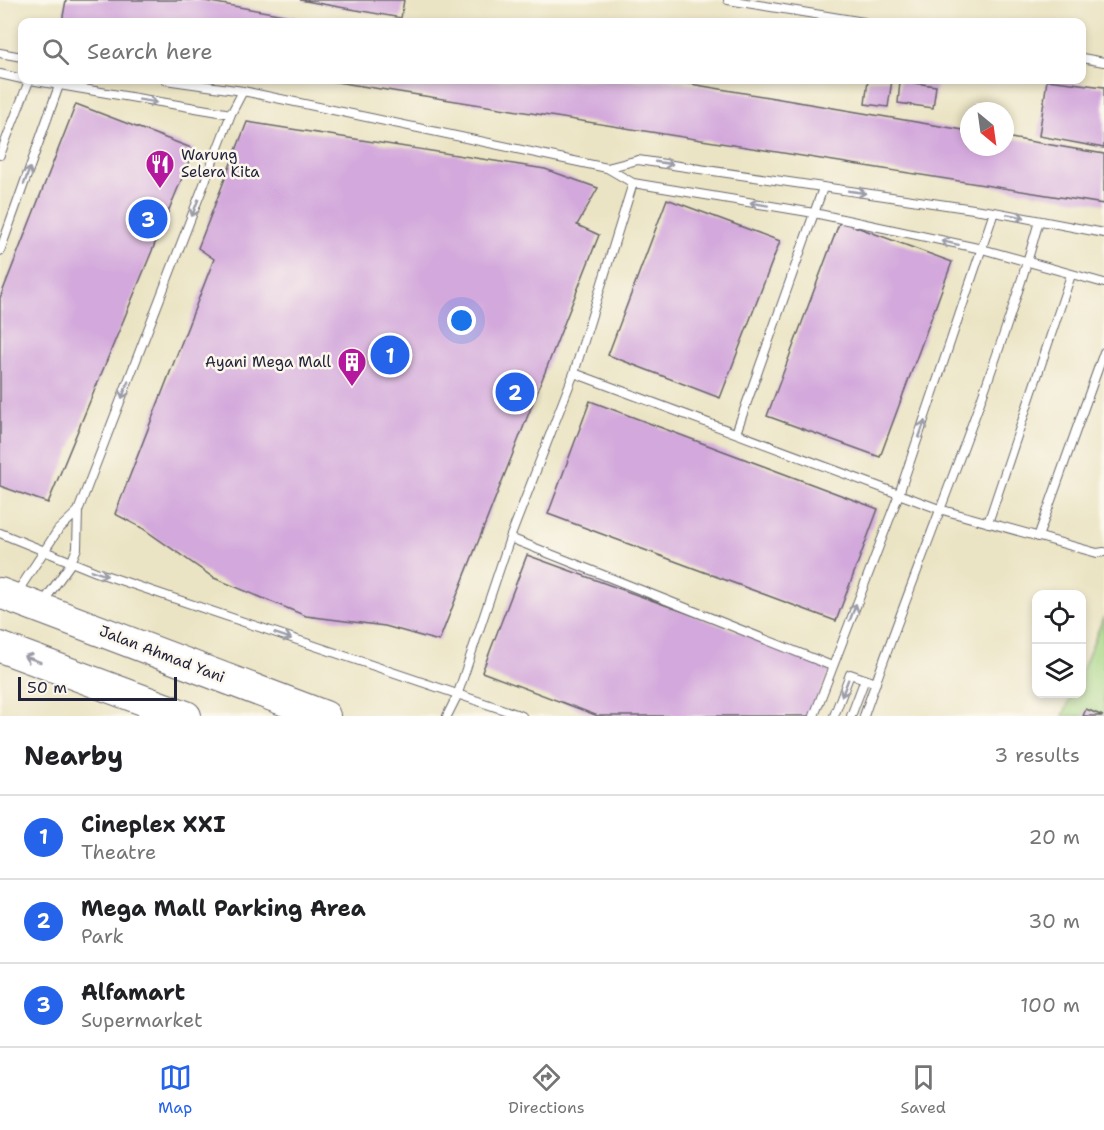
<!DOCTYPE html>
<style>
body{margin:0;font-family:"Shantell Sans",sans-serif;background:#f6f6f6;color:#202124}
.controls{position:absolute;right:18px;bottom:18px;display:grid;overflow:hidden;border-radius:12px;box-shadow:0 3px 9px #0003}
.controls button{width:54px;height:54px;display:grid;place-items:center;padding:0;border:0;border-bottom:2px solid #e0e0e0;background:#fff;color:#202124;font:30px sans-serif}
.compass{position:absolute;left:960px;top:102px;width:54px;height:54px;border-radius:50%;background:#fff;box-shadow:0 3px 9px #0003;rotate:151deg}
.scale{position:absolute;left:18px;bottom:15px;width:159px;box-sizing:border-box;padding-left:6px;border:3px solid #22223b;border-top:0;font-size:16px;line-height:21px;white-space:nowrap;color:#22223b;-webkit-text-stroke:4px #fbf7ec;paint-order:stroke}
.you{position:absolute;left:462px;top:321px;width:21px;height:21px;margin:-15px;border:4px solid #fff;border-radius:50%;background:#1a73e8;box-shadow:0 0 0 9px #1a73e833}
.badge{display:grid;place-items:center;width:39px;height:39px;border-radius:50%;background:#2563eb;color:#fff;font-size:20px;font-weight:700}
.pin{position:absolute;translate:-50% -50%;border:3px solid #fff;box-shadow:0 2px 6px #0006}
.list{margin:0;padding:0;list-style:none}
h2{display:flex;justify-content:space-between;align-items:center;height:78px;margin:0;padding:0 24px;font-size:26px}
h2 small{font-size:20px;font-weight:400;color:#757577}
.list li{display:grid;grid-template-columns:39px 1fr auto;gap:18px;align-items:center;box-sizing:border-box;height:84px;padding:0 24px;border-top:2px solid #e0e0e0}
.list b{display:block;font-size:22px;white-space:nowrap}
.list p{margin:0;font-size:20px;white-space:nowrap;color:#757577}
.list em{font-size:20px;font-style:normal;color:#757577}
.icon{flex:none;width:33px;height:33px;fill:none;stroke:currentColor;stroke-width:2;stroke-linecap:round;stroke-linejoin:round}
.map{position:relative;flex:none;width:1104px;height:716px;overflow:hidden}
.search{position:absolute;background:#fff;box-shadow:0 3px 9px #0003;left:18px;right:18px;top:18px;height:66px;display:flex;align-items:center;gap:15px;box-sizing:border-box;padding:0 21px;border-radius:12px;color:#757577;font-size:22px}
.sheet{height:330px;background:#fff}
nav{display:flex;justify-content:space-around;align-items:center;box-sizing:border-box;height:84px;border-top:2px solid #e0e0e0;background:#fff;font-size:16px;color:#757577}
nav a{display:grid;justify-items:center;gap:3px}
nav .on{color:#2563eb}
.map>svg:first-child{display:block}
.green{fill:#a4d482;stroke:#637b5e;stroke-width:1.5}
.building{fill:#d3a8dc}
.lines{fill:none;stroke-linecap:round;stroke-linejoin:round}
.lane-casing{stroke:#68666b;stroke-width:10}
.highway-casing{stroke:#68666b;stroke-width:32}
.lane{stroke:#fff;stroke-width:8}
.highway{stroke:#fff;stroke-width:30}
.oneway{stroke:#9c9ca7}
.labels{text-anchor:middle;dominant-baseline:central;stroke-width:5;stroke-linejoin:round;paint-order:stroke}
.poi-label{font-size:15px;fill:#22223b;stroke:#fbf7ec;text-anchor:start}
.street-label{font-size:15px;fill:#22223b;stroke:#fbf7ec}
</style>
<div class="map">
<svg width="1104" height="716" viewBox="0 0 1104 716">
<rect width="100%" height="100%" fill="#fbf7ec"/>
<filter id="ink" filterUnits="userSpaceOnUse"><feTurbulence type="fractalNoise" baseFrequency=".0167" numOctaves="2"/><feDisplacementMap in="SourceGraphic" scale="12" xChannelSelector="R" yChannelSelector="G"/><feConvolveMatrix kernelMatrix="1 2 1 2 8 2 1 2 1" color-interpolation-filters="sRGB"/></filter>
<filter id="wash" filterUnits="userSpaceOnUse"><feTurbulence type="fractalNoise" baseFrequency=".008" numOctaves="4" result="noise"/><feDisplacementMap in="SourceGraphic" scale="24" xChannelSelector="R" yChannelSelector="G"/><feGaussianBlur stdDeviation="1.35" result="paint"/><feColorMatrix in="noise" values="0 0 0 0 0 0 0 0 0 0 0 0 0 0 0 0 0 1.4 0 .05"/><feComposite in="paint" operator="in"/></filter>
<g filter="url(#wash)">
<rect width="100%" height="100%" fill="#ebe4c4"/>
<path class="green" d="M1104 616V716H1063L1072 694H1082V671Z"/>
<g id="blocks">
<path class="building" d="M66 0H199L324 22H62Z
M300 0H404L401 18Z
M324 80H667L969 131V147H1005V137L1104 154V204Z
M868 80H892L888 107 865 104Z
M1047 80 1104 87V148L1039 136Z
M900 81 936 86 933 108 898 103Z
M76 104 194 149 48 503 0 486V298Z
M247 122 545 169 598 188 577 225 599 235 439 641 385 626 306 616 214 578 142 528 115 514 214 259 198 248Z
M667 199 780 241 720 398 608 355Z
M840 221 952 262 880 457 767 416Z
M590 401 878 509 836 621 548 514Z
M527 555 832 666 810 716H598L482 672Z
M1086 709 1103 716H1083Z"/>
</g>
</g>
<g filter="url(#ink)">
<use href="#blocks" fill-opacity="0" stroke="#68666b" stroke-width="1.5"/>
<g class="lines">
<g class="lane-casing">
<path id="lane" d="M728 0 864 22
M0 53 22 57
M1082 58 1104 62
M0 74 22 79
M30 80 231 114
M165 80 243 91 607 168 633 183 814 213 982 249 1104 283
M0 155 29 81 24 80
M607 168 638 160 994 212 1104 233
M0 251 61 80
M574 373 939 509 1097 553 1104 552
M736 433 823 188
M988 523 1071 275
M0 533 96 572 522 716
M1038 537 1104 352
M510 538 832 666
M16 594 58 530 78 511
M42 604 71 563 77 548 78 511 231 114 243 91
M447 716 457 696 510 538 574 373 633 183
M814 716 899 494 994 212
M834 716 850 674 876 683
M851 716 865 679
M864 716C921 551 992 389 1039 221"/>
</g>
<g class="highway-casing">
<path id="highway" d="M0 593 325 716
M0 647 186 716"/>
</g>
<use href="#lane" class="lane"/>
<use href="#highway" class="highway"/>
</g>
<defs><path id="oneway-shaft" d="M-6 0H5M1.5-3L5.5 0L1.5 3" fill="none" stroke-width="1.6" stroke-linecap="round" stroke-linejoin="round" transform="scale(1.5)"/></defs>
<g class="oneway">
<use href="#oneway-shaft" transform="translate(148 101) rotate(9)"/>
<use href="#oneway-shaft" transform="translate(664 163) rotate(8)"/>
<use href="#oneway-shaft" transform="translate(27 176) rotate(-70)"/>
<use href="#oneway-shaft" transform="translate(857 192) rotate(8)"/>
<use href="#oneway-shaft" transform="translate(759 204) rotate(-170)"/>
<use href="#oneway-shaft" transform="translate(195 208) rotate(111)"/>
<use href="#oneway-shaft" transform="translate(1016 216) rotate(11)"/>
<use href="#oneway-shaft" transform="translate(950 243) rotate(-168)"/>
<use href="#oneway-shaft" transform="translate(125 390) rotate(111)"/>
<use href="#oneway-shaft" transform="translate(922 429) rotate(-71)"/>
<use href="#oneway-shaft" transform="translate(99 573) rotate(19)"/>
<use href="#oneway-shaft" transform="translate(853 612) rotate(-69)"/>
<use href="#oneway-shaft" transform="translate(283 636) rotate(19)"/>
<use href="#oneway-shaft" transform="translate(32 659) rotate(-160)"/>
<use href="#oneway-shaft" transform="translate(845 688) rotate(111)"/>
</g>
</g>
<defs>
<g id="restaurant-pin" transform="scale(1.5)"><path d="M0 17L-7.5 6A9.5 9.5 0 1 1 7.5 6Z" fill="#b5179e" stroke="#fbf7ec"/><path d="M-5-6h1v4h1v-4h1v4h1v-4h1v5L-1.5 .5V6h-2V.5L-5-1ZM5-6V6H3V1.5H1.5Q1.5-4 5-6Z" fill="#fff"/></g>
<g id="building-pin" transform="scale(1.5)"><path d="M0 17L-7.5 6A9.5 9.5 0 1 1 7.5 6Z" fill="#b5179e" stroke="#fbf7ec"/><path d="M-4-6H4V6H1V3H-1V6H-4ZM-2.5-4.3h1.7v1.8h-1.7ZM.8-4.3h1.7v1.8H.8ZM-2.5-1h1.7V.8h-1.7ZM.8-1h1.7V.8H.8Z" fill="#fff"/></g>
</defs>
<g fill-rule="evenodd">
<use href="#restaurant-pin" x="160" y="164"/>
<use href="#building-pin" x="352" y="362"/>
</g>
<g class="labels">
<g class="poi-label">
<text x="181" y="155">Warung<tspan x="181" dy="17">Selera Kita</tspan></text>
<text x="331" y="362" text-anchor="end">Ayani Mega Mall</text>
</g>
<g class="street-label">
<text transform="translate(162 654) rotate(21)">Jalan Ahmad Yani</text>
</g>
</g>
</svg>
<div class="controls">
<button><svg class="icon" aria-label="locate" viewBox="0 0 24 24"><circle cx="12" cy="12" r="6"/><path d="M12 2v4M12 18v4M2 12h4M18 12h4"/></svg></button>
<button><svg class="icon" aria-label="layers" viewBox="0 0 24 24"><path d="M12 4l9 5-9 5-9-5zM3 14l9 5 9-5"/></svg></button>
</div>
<svg class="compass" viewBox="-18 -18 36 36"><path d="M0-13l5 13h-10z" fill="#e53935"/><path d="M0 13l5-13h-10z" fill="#757577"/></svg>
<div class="scale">50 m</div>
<div class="you"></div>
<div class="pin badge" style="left:390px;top:355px">1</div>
<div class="pin badge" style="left:515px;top:392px">2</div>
<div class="pin badge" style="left:148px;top:219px">3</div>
<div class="search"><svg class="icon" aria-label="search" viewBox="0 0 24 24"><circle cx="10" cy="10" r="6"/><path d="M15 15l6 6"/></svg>Search here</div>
</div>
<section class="sheet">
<h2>Nearby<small>3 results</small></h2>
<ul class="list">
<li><span class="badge">1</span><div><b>Cineplex XXI</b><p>Theatre</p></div><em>20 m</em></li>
<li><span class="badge">2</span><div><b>Mega Mall Parking Area</b><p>Park</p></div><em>30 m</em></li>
<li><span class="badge">3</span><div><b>Alfamart</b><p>Supermarket</p></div><em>100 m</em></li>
</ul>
</section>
<nav>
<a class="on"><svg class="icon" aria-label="map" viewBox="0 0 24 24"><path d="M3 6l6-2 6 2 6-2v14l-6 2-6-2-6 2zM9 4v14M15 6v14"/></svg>Map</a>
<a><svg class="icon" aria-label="directions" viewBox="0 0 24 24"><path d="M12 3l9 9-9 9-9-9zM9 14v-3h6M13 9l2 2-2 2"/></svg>Directions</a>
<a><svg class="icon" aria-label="saved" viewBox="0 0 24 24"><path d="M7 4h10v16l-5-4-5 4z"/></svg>Saved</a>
</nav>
